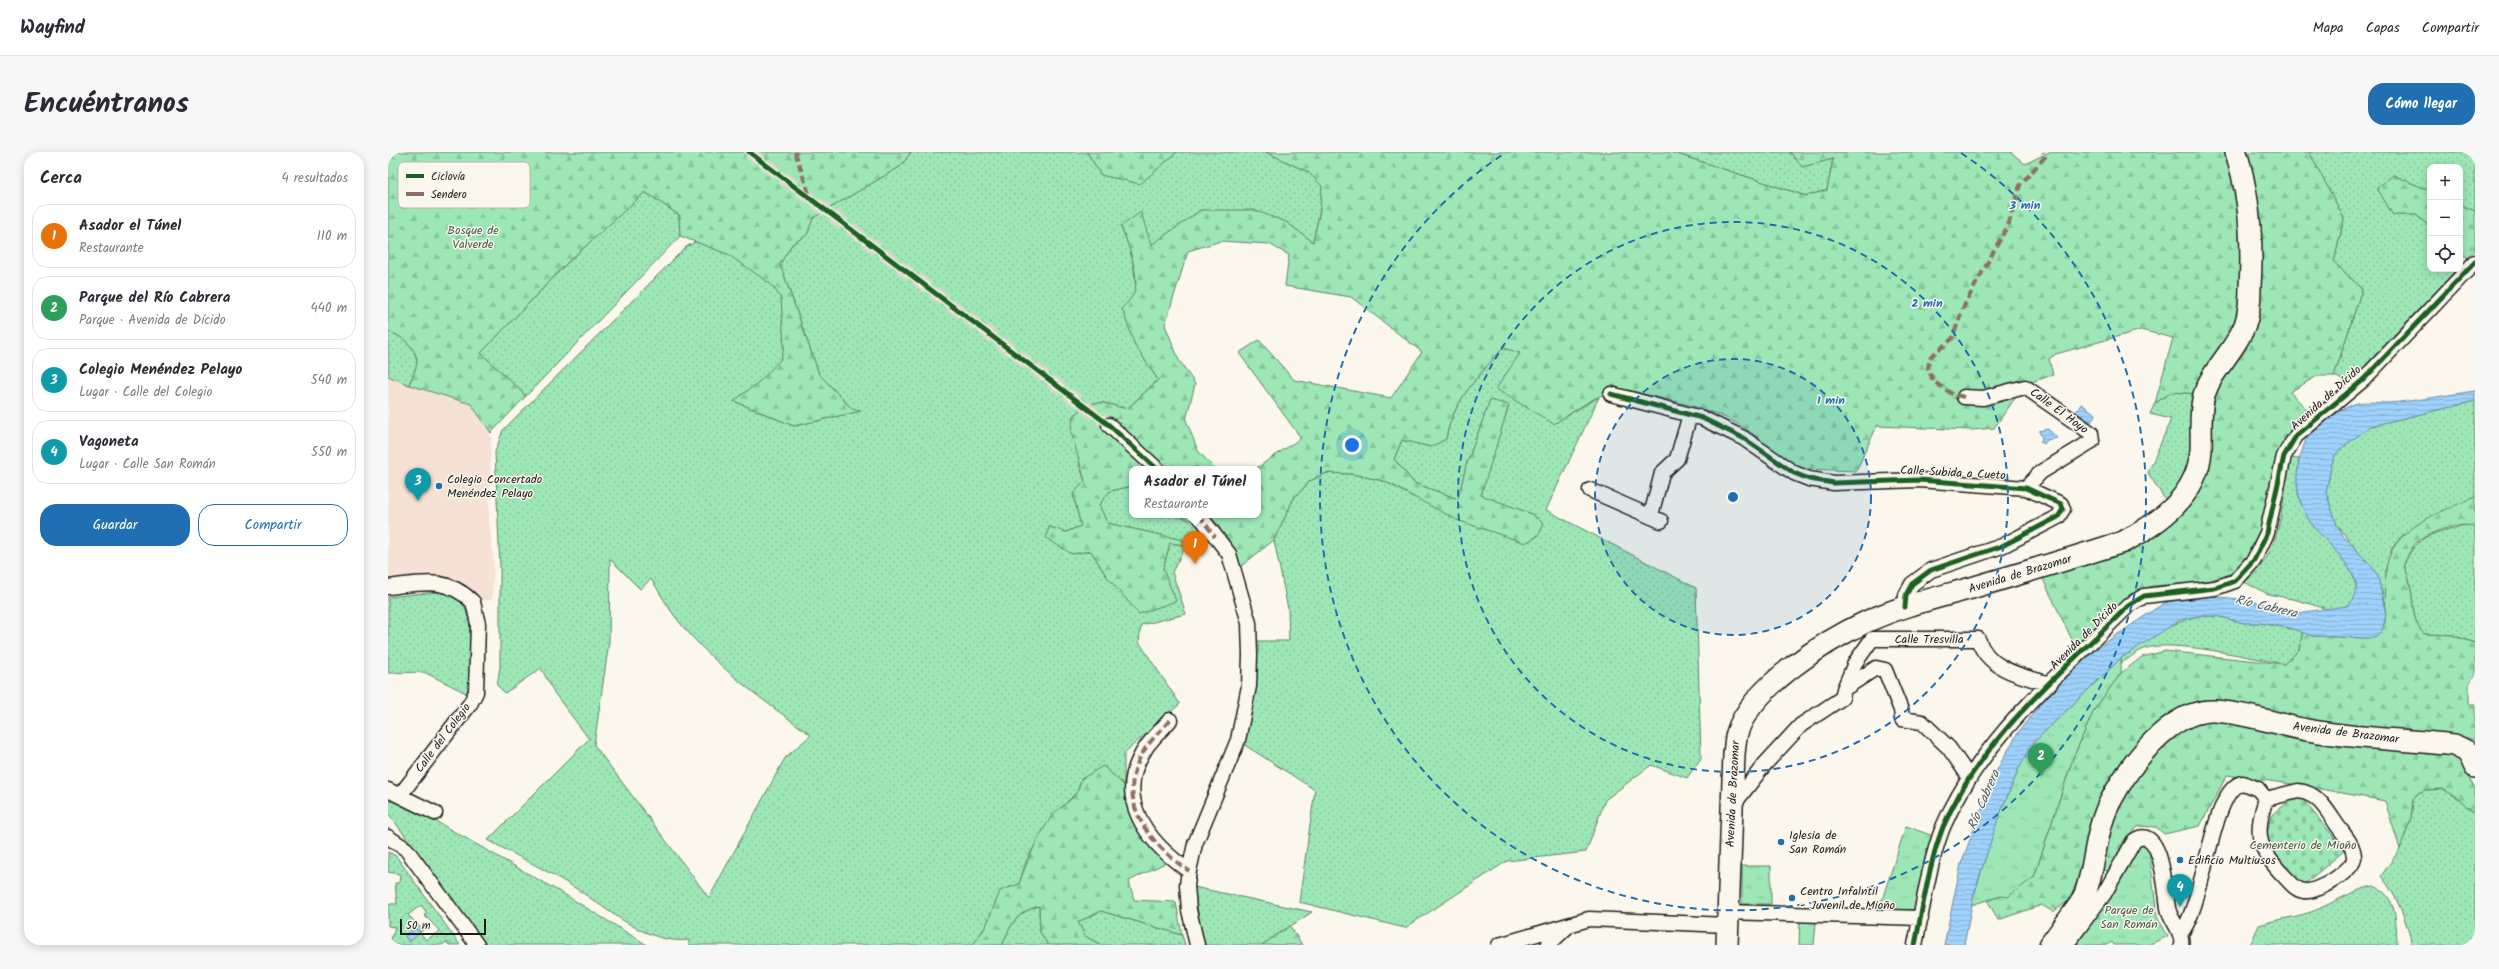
<!DOCTYPE html>
<html lang="es">
<meta charset="utf-8">
<style>
body{margin:0;font-family:Kalam,sans-serif;background:#f7f7f7;color:#2b2b33}
.controls{position:absolute;right:12px;top:12px;display:grid;overflow:hidden;border-radius:8px;box-shadow:0 2px 10px #0003}
.controls button{width:36px;height:36px;display:grid;place-items:center;padding:0;border:0;border-bottom:1px solid #e1e1e2;background:#fff;color:#2b2b33;font:20px sans-serif}
.scale{position:absolute;left:12px;bottom:10px;width:86px;box-sizing:border-box;padding-left:4px;border:2px solid #1c1c1c;border-top:0;font-size:11px;line-height:14px;white-space:nowrap;color:#1c1c1c;-webkit-text-stroke:3px #fbf7ec;paint-order:stroke}
.you{position:absolute;left:964px;top:293px;width:14px;height:14px;margin:-10px;border:3px solid #fff;border-radius:50%;background:#1a73e8;box-shadow:0 0 0 6px #1a73e833}
.badge{display:grid;place-items:center;width:26px;height:26px;border-radius:50%;background:#1f6fb2;color:#fff;font-size:13px;font-weight:700}
.pin{position:absolute;translate:-50% -33px;filter:drop-shadow(0 1px 2px #0008)}
.pin::after{content:'';position:absolute;top:21px;width:14px;height:12px;background:inherit;clip-path:polygon(0 0,100% 0,50% 100%)}
.popup{position:absolute;left:741px;top:314px;width:132px;height:52px;box-sizing:border-box;display:grid;place-content:center;border-radius:8px;background:#fff;filter:drop-shadow(0 1px 3px #0005);font-size:13px;white-space:nowrap;color:#7c7c81}
.popup b{font-size:15px;color:#2b2b33}
.popup::after{content:'';position:absolute;left:50%;top:100%;margin-left:-8px;border:8px solid transparent;border-top-color:#fff}
.list{margin:0;padding:0;list-style:none}
h2{display:flex;justify-content:space-between;align-items:center;height:52px;margin:0;padding:0 16px;font-size:17px}
h2 small{font-size:13px;font-weight:400;color:#7c7c81}
.list li{display:grid;grid-template-columns:26px 1fr auto;gap:12px;align-items:center;box-sizing:border-box;height:64px;margin:0 8px 8px;padding:0 8px;border:1px solid #e1e1e2;border-radius:16px}
.list b{display:block;font-size:15px;white-space:nowrap}
.list p{margin:0;font-size:13px;white-space:nowrap;color:#7c7c81}
.list em{font-size:13px;font-style:normal;color:#7c7c81}
.actions{display:flex;gap:8px;padding:12px 16px}
.actions a{flex:1;padding:9px 0;border:1px solid #1f6fb2;border-radius:16px;text-align:center;font-size:14px;color:#1f6fb2}
.actions .main{background:#1f6fb2;color:#fff}
.icon{flex:none;width:22px;height:22px;fill:none;stroke:currentColor;stroke-width:2;stroke-linecap:round;stroke-linejoin:round}
.map{position:relative;flex:none;width:2087px;height:793px;overflow:hidden;border-radius:16px}
header{display:flex;align-items:center;gap:24px;box-sizing:border-box;height:56px;padding:0 20px;background:#fff;border-bottom:1px solid #e1e1e2}
header strong{font-size:19px}
nav{display:flex;gap:22px;margin-inline-start:auto;font-size:14px}
.intro{display:flex;align-items:center;justify-content:space-between;box-sizing:border-box;height:96px;padding:0 24px}
h1{margin:0;font-size:28px}
.button{padding:10px 18px;border-radius:16px;background:#1f6fb2;color:#fff;font-size:14px;font-weight:700}
main{display:flex;gap:24px;padding:0 24px}
aside{flex:1;background:#fff;border-radius:16px;box-shadow:0 2px 10px #0003}
.map>svg:first-child{display:block}
.built{fill:#f5e2d4}
.grass{fill:url(#grass-dots);stroke:#5c8269;fill-rule:evenodd}
.forest{fill:url(#forest-firs);stroke:#5c8269}
.cemetery{fill:url(#cemetery-stones);stroke:#5c8269}
.park{fill:url(#park-tufts);stroke:#5c8269}
.pitch{fill:#9de7b6;stroke:#5c8269}
.water{fill:url(#water-rules);stroke:#6a89a2}
.lines{fill:none;stroke-linecap:round;stroke-linejoin:round}
.minor-tunnel{stroke:#dad6cd;stroke-width:14;stroke-dasharray:14 7;stroke-linecap:butt}
.minor-casing{stroke:#1c1c1c;stroke-width:17}
.highway-casing{stroke:#1c1c1c;stroke-width:24}
.minor{stroke:#fbf7ec;stroke-width:14}
.highway{stroke:#fbf7ec;stroke-width:21}
.quiet{stroke:#8d6e63;stroke-width:4;stroke-dasharray:8 4;stroke-linecap:butt}
.cycleway-casing{stroke:#fbf7ec;stroke-width:8}
.cycleway{stroke:#1b5e20;stroke-width:5}
.ring{fill:none;stroke:#1f6fb2;stroke-width:2;stroke-dasharray:7 5}
.poi-dot{fill:#1f6fb2;stroke:#fbf7ec;stroke-width:1.5}
.labels{text-anchor:middle;dominant-baseline:central;stroke-width:3;stroke-linejoin:round;paint-order:stroke}
.park-label{font-size:12px;fill:#43594a;stroke:#fbf7ec}
.street-label{font-size:12px;fill:#1c1c1c;stroke:#fbf7ec}
.poi-label{font-size:12px;fill:#1c1c1c;stroke:#fbf7ec;text-anchor:start}
.water-label{font-size:13px;font-style:italic;fill:#4a5b6a;stroke:#fbf7ec}
.key{fill:#fbf7ec;stroke:#b8b5ae;stroke-width:1}
.key-label{font-size:11px;fill:#1c1c1c}
.centre{fill:#1f6fb2;stroke:#fbf7ec;stroke-width:2}
.ring-label{font-size:12px;text-anchor:middle;font-weight:bold;fill:#1f6fb2;stroke:#fbf7ec;stroke-width:3;stroke-linejoin:round;paint-order:stroke}
</style>
<header>
<strong>Wayfind</strong>
<nav><a>Mapa</a><a>Capas</a><a>Compartir</a></nav>
</header>
<div class="intro"><h1>Encuéntranos</h1><a class="button">Cómo llegar</a></div>
<main>
<aside>
<h2>Cerca<small>4 resultados</small></h2>
<ul class="list">
<li><span class="badge" style="background:#e8710a">1</span><div><b>Asador el Túnel</b><p>Restaurante</p></div><em>110 m</em></li>
<li><span class="badge" style="background:#2e9e5b">2</span><div><b>Parque del Río Cabrera</b><p>Parque · Avenida de Dícido</p></div><em>440 m</em></li>
<li><span class="badge" style="background:#0f9aa8">3</span><div><b>Colegio Menéndez Pelayo</b><p>Lugar · Calle del Colegio</p></div><em>540 m</em></li>
<li><span class="badge" style="background:#0f9aa8">4</span><div><b>Vagoneta</b><p>Lugar · Calle San Román</p></div><em>550 m</em></li>
</ul>
<div class="actions"><a class="main">Guardar</a><a>Compartir</a></div>
</aside>
<div class="map">
<svg width="2087" height="793" viewBox="0 0 2087 793">
<defs>
<pattern id="grass-dots" width="8" height="8" patternUnits="userSpaceOnUse"><rect width="8" height="8" fill="#9de7b6"/><path d="M2 2h.1M6 6h.1" fill="none" stroke="#87c69c" stroke-width="1.8" stroke-linecap="round"/></pattern>
<pattern id="forest-firs" width="22" height="20" patternUnits="userSpaceOnUse"><rect width="22" height="20" fill="#9de7b6"/><path d="M5 1l3.5 6h-7zM16 11l3.5 6h-7z" fill="#87c69c"/></pattern>
<pattern id="cemetery-stones" width="16" height="16" patternUnits="userSpaceOnUse"><rect width="16" height="16" fill="#9de7b6"/><path d="M2 7V4a2 2 0 0 1 4 0v3zM10 15v-3a2 2 0 0 1 4 0v3z" fill="#87c69c"/></pattern>
<pattern id="park-tufts" width="24" height="20" patternUnits="userSpaceOnUse"><rect width="24" height="20" fill="#9de7b6"/><path d="M3 7l-1-3M5 7V3M7 7l1-3M15 17l-1-3M17 17v-4M19 17l1-3" fill="none" stroke="#87c69c"/></pattern>
<pattern id="water-rules" width="6" height="5" patternUnits="userSpaceOnUse"><rect width="6" height="5" fill="#9ed1fc"/><path d="M0 2.5h6" fill="none" stroke="#88b3d7"/></pattern>
</defs>
<rect width="100%" height="100%" fill="#fbf7ec"/>
<filter id="ink" filterUnits="userSpaceOnUse"><feTurbulence type="fractalNoise" baseFrequency=".025" numOctaves="2"/><feDisplacementMap in="SourceGraphic" scale="8" xChannelSelector="R" yChannelSelector="G"/><feConvolveMatrix kernelMatrix="1 2 1 2 8 2 1 2 1" color-interpolation-filters="sRGB"/></filter>
<g filter="url(#ink)">
<path class="built" d="M0 224 21 233 83 252 103 284 101 367 106 414 104 448 88 449 71 432 51 425 0 430Z"/>
<path class="grass" d="M523 0H699L713 23 777 10 789 0H878L920 20 934 34 932 58 925 90 898 70 813 58 763 94 733 74 744 103 748 134 746 191 770 228 739 257C712 250 708 245 685 264L692 315 697 329 685 342 693 374 678 380 661 375 684 402 703 399 719 425 775 417 782 391 796 393 795 388 719 371 711 353 722 339 744 334V363H791V365L811 367 819 382 798 394 784 420 798 462 753 473 751 490 792 552 736 601V633L715 614 663 666 639 707 631 732 612 740 598 774 585 793H301V788C260 793 221 758 189 737 161 719 130 705 100 688L201 587 167 542 153 516 117 541 109 533 112 515V416L107 300 115 278 298 95 307 90C331 95 383 122 393 146 397 154 395 170 396 179 396 188 397 198 393 206 387 221 359 239 346 249L406 274 472 259 464 257 431 222 392 112 404 92 419 82 425 66 513 14ZM222 407 252 437 263 427C273 442 281 458 292 471 328 515 377 550 423 583L397 606 321 746 206 593 221 490Z
M1283 0H1402L1414 15 1445 7 1439 38 1418 44Z
M1921 0H2087V59L2072 53V15H2042V39L2005 23V63H2028L2042 75V117H2069L1972 219 1956 228 1946 224 1974 137 1946 110 1956 66Z
M257 40 291 63 292 84 138 244 93 201 180 110Z
M0 179C13 184 27 193 29 209 29 216 23 227 21 233L0 224Z
M1115 196 1132 200 1166 271 1211 245 1158 358 1308 436 1313 606 1299 626 1263 613 1217 648 1198 700 1119 709 1017 776 911 750 927 638 852 590 866 489H901L900 457 886 388 906 346 922 329 938 321 964 322 996 329 1023 344 1144 362 1093 344 1102 248 1078 314 1070 347 1026 331 1006 307 1014 288 1043 295 1058 287C1064 250 1091 223 1115 196Z
M1784 240 1810 242 1808 296 1782 355 1760 321 1783 267 1762 262 1767 251Z
M2087 249V345L2029 373 2014 384 2004 396 1998 418V463L1994 438 1972 402 1949 373 1938 340 1944 311 1948 302 1956 294 1983 274Z
M1902 306 1911 307C1909 325 1907 342 1916 358 1930 386 1977 416 1967 448L1959 454 1942 458 1909 448 1880 442 1856 430C1895 405 1894 347 1902 306Z
M2082 372 2087 375V491L2064 483 2036 482C2023 469 2026 450 2022 433 2021 426 2018 419 2016 412 2028 387 2036 384 2061 377 2069 376 2074 373 2082 372Z
M48 440C87 444 82 474 82 504 82 516 84 531 78 541L36 520 0 521V445Z
M1810 464H1829L1856 471H1872L1915 479 1911 498 1896 512C1868 507 1780 486 1756 497 1748 500 1741 507 1733 511V506C1758 489 1781 471 1810 464Z
M2055 637 2070 646 2087 662V793H2024C2018 767 2010 745 1993 724L2012 697 2023 666 2025 647 2030 641 2037 638Z
M0 647 51 671 179 744 259 793H99L0 661Z
M0 700 8 704 72 793H61L59 790 54 793H1L7 775 0 774V752H9L7 731H11L12 722 0 720ZM33 753 39 761 36 763 52 779 38 788 32 780 35 778 20 763Z
M1986 734C2010 744 2008 771 2009 793H1862L1871 773C1888 767 1906 766 1923 760 1945 752 1963 738 1986 734Z
M806 735 924 760 874 793H815Z
M651 754 652 780 660 793H614C624 771 628 761 651 754Z
M713 759 794 783 797 793H713L697 784 690 770Z"/>
<path class="forest" d="M0 0H523L513 14 425 66 419 83 404 92 392 112 431 222 464 257 473 259 406 274 346 249 372 229 393 207 396 196 393 146 383 132 339 102 292 84 291 63 257 40 180 110 93 201 138 244 103 281 83 252 21 233C23 227 29 216 29 209 27 193 13 184 0 179Z
M699 0H789L752 32 713 23Z
M878 0H1283L1418 44 1439 38 1445 7 1414 15 1402 0H1623L1637 12 1661 0H1845L1857 58 1855 163 1810 242 1784 240 1767 251 1785 186 1753 178 1668 202 1661 207 1665 223 1637 232 1606 276 1584 278 1489 274 1468 319 1391 316C1373 268 1308 254 1264 244 1254 242 1240 236 1231 238 1207 242 1186 260 1166 272L1108 237 1132 201 1115 196C1091 223 1064 250 1058 287L1043 295 1014 288 1006 307 1026 331 1070 347 1078 314 1102 248 1121 253 1093 343 1144 362 1156 372 1150 384 1137 391 1069 368 996 329 964 322 938 321 922 329 906 346 886 388 847 419 829 371 817 366 800 368 791 363H870V317H867L913 286 851 201 871 188 906 228 1003 246 1034 200 963 145 897 134 901 103 881 92 833 89 800 99 777 173 791 208 807 232 798 268 810 299 827 317H744V334L722 339 711 353 719 371 795 388 796 393 782 391 775 417 788 449 751 462 719 425 703 399 684 402 658 386 661 375 678 380 693 374 685 342 697 329 683 280 685 264C708 245 712 250 739 257L770 228 746 191 734 156C738 152 744 146 746 141 753 124 739 90 733 74L753 60 763 93 813 58H866L898 70 925 90 932 58 934 34 920 20Z
M1858 0H1921L1956 66 1946 110 1974 137 1946 224H1929L1902 240 1925 264 1892 298 1875 380 1864 404 1843 423 1809 431 1764 434 1742 442 1689 498 1653 423 1781 372 1824 258 1829 234 1858 198 1866 167Z
M2005 23 2042 39V75L2028 63H2005L1989 36Z
M2072 53 2087 59V98L2080 106 2072 100Z
M2087 345V375C2076 368 2035 382 2027 392 2022 398 2019 405 2016 412 2018 419 2021 426 2022 433 2026 450 2023 469 2036 482L2064 483 2087 491V522L2081 532V552H2087V588L2064 582 1927 573 1818 549 1792 558 1755 587 1695 713 1683 747 1665 760 1654 753 1610 768 1600 749 1646 725 1685 606 1706 558 1733 521 1754 505 1777 499 1896 512 1911 498 1915 479 1924 484 1979 486 1997 471C1999 454 1996 437 1998 419 2001 376 2053 360 2087 345Z
M1819 567 2054 596 2074 609 2087 637V662L2070 646 2055 637 2037 638 2030 641 2025 647 2023 666 2012 697 1997 649 1917 634 1839 623 1812 674 1776 682 1768 675 1751 674 1738 685 1721 719 1711 717 1732 646 1764 603 1797 575Z
M715 614 736 633 749 672 779 710 741 729 746 748 788 750 794 783 713 759 690 770 697 784 713 793H660L652 780 651 754C627 761 624 771 614 793H585L598 774 612 739 631 732C639 709 648 688 662 667 673 650 689 651 693 627Z
M902 774 914 793H874Z"/>
<path class="cemetery" d="M1910 642 1957 698 1913 735 1877 690 1883 664Z"/>
<path class="park" d="M1733 506V521L1706 558 1685 606 1646 725 1620 745 1613 744 1583 753 1608 671 1631 616 1646 590Z
M1518 674 1545 684 1527 758 1494 757 1492 754Z
M1756 692 1761 697 1769 765 1780 784 1760 793H1726L1724 790 1718 793H1689L1726 737 1751 693Z
M1354 714H1383V752H1354Z"/>
<path class="pitch" d="M1412 769 1428 771 1426 793H1411Z"/>
<path class="water" d="M2087 239V249L1983 274 1956 294 1948 302 1944 311 1938 340 1949 373 1955 384 1983 413 1990 424 1998 463 1994 479 1988 485 1979 486 1924 484 1902 476 1872 471H1856L1829 464H1810L1792 468 1733 506 1646 590 1631 616 1610 667 1586 742 1576 793H1556L1573 712 1606 623 1631 579 1657 547 1708 497 1776 451 1800 445 1819 444 1852 447 1882 453 1902 462 1959 454C1990 430 1936 391 1923 371 1908 349 1905 323 1914 299 1916 294 1917 288 1920 285 1930 272 1949 259 1964 253 1973 248 1990 251 2000 251 2029 249 2058 243 2087 239Z
M1693 252 1708 262 1703 270 1688 260Z
M1660 277 1669 286 1659 288 1656 292 1652 290 1654 286 1651 279Z
M28 776 32 781 21 790 17 784Z"/>
<g class="lines">
<path class="minor-tunnel" d="M361 0 721 273"/>
<g class="minor-casing">
<path id="minor" d="M1223 242 1314 266 1355 286 1406 321 1421 327 1446 331 1531 328 1638 336 1673 352 1675 357 1670 365 1614 394 1543 418 1524 432 1518 443 1517 455
M1576 245 1595 246 1637 235 1703 281 1704 289 1653 320 1638 336
M721 273 769 317
M1202 338 1273 369
M1263 363 1274 321 1289 307 1302 263
M0 435C35 431 58 424 85 450L90 472 88 540 82 552 13 642
M1456 537 1467 511 1484 487H1590C1600 518 1634 524 1662 532
M782 568C774 577 766 585 759 594 723 645 759 690 801 719
M0 638 47 661
M1910 639C1930 641 1938 657 1949 673 1956 683 1966 693 1966 705 1967 718 1929 741 1916 739 1907 738 1901 729 1895 723 1870 697 1866 681 1878 647Z
M1344 648H1349L1377 612 1413 573 1454 546 1456 537 1488 516 1497 518 1513 558 1514 567 1534 570 1561 596 1582 626
M0 685 18 697 89 793
M1340 760 1533 766
M1792 782C1817 755 1823 634 1855 631L1870 637 1878 647
M809 793 801 758 799 733 801 719 807 692 850 588 861 534 862 503 861 471 841 402 811 363
M1111 793 1201 767 1339 773
M1160 793 1179 775
M1527 793C1535 755 1541 711 1555 675 1593 586 1673 521 1740 454L1756 444 1827 436 1847 429 1866 408 1879 381 1896 304 1908 284 1975 228 2087 110
M1678 793 1716 742 1746 689C1774 669 1777 739 1780 756 1782 768 1796 780 1793 793"/>
</g>
<g class="highway-casing">
<path id="highway" d="M1339 793 1346 602C1347 595 1347 588 1349 581 1363 535 1439 488 1480 469 1515 453 1553 445 1590 434 1638 420 1687 405 1735 390 1772 371 1810 343 1813 298 1814 280 1811 261 1816 243 1824 217 1847 199 1857 173 1861 162 1862 147 1862 135 1865 88 1862 45 1848 0
M1662 793 1692 752 1697 742C1708 712 1707 679 1722 650 1741 614 1782 556 1827 559 1858 561 1888 572 1919 578 1967 587 2017 587 2066 593L2080 600 2087 615"/>
</g>
<use href="#minor" class="minor"/>
<use href="#highway" class="highway"/>
<path class="quiet" d="M407 0 422 45
M1576 245 1564 242 1545 229 1540 216 1542 205 1564 187 1576 154 1621 71 1632 33 1657 5 1655 0
M811 363 827 385
M782 568C774 577 766 585 759 594 723 645 759 690 801 719"/>
<g class="cycleway-casing">
<path id="cycleway" d="M361 0 721 273 769 317
M1223 242 1314 266 1355 286 1406 321 1421 327 1446 331 1531 328 1638 336 1673 352 1675 357 1670 365 1614 394 1543 418 1524 432 1518 443 1517 455
M1527 793C1535 755 1541 711 1555 675 1593 586 1673 521 1740 454L1756 444 1827 436 1847 429 1866 408 1879 381 1896 304 1908 284 1975 228 2087 110"/>
</g>
<use href="#cycleway" class="cycleway"/>
</g>
</g>
<circle cx="1345" cy="345" r="138" fill="#1f6fb2" fill-opacity=".12"/>
<g class="ring">
<circle cx="1345" cy="345" r="138"/>
<circle cx="1345" cy="345" r="275"/>
<path d="M1573 1A413 413 0 1 1 1117 1"/>
</g>
<g class="poi-dot">
<circle cx="51" cy="334" r="4"/>
<circle cx="1393" cy="690" r="4"/>
<circle cx="1792" cy="708" r="4"/>
<circle cx="1404" cy="746" r="4"/>
</g>
<g class="labels">
<g class="park-label">
<text x="85" y="78">Bosque de<tspan x="85" dy="14">Valverde</tspan></text>
<text x="1915" y="693">Cementerio de Mioño</text>
<text x="1741" y="758">Parque de<tspan x="1741" dy="14">San Román</tspan></text>
</g>
<g class="street-label">
<text transform="translate(1938 246) rotate(-42)">Avenida de Dícido</text>
<text transform="translate(1671 259) rotate(36)">Calle El Hoyo</text>
<text transform="translate(1565 321) rotate(3)">Calle Subida a Cueto</text>
<text transform="translate(1632 422) rotate(-17)">Avenida de Brazomar</text>
<text transform="translate(1696 484) rotate(-45)">Avenida de Dícido</text>
<text x="1541" y="487">Calle Tresvilla</text>
<text transform="translate(1958 581) rotate(7)">Avenida de Brazomar</text>
<text transform="translate(55 586) rotate(-53)">Calle del Colegio</text>
<text transform="translate(1345 642) rotate(-87)">Avenida de Brazomar</text>
</g>
<g class="poi-label">
<text x="59" y="327">Colegio Concertado<tspan x="59" dy="14">Menéndez Pelayo</tspan></text>
<text x="1401" y="683">Iglesia de<tspan x="1401" dy="14">San Román</tspan></text>
<text x="1800" y="708">Edificio Multiusos</text>
<text x="1412" y="739">Centro Infalntil<tspan x="1412" dy="14">- Juvenil de Mioño</tspan></text>
</g>
<g class="water-label">
<text transform="translate(1878 455) rotate(13)">Río Cabrera</text>
<text transform="translate(1596 648) rotate(-67)">Río Cabrera</text>
</g>
</g>
<rect x="10" y="10" width="132" height="46" rx="6" class="key"/>
<rect x="18" y="22" width="18" height="4" fill="#1b5e20"/>
<rect x="18" y="40" width="18" height="4" fill="#8d6e63"/>
<g class="key-label">
<text x="43" y="28">Ciclovía</text>
<text x="43" y="46">Sendero</text>
</g>
<circle cx="1345" cy="345" r="6" class="centre"/>
<g class="ring-label">
<text x="1637" y="57">3 min</text>
<text x="1539" y="155">2 min</text>
<text x="1443" y="252">1 min</text>
</g>
</svg>
<div class="controls">
<button>+</button>
<button>−</button>
<button><svg class="icon" aria-label="locate" viewBox="0 0 24 24"><circle cx="12" cy="12" r="6"/><path d="M12 2v4M12 18v4M2 12h4M18 12h4"/></svg></button>
</div>
<div class="scale">50 m</div>
<div class="you"></div>
<div class="pin badge" style="left:807px;top:412px;background:#e8710a">1</div>
<div class="popup"><b>Asador el Túnel</b>Restaurante</div>
<div class="pin badge" style="left:1653px;top:624px;background:#2e9e5b">2</div>
<div class="pin badge" style="left:30px;top:349px;background:#0f9aa8">3</div>
<div class="pin badge" style="left:1792px;top:755px;background:#0f9aa8">4</div>
</div>
</main>
